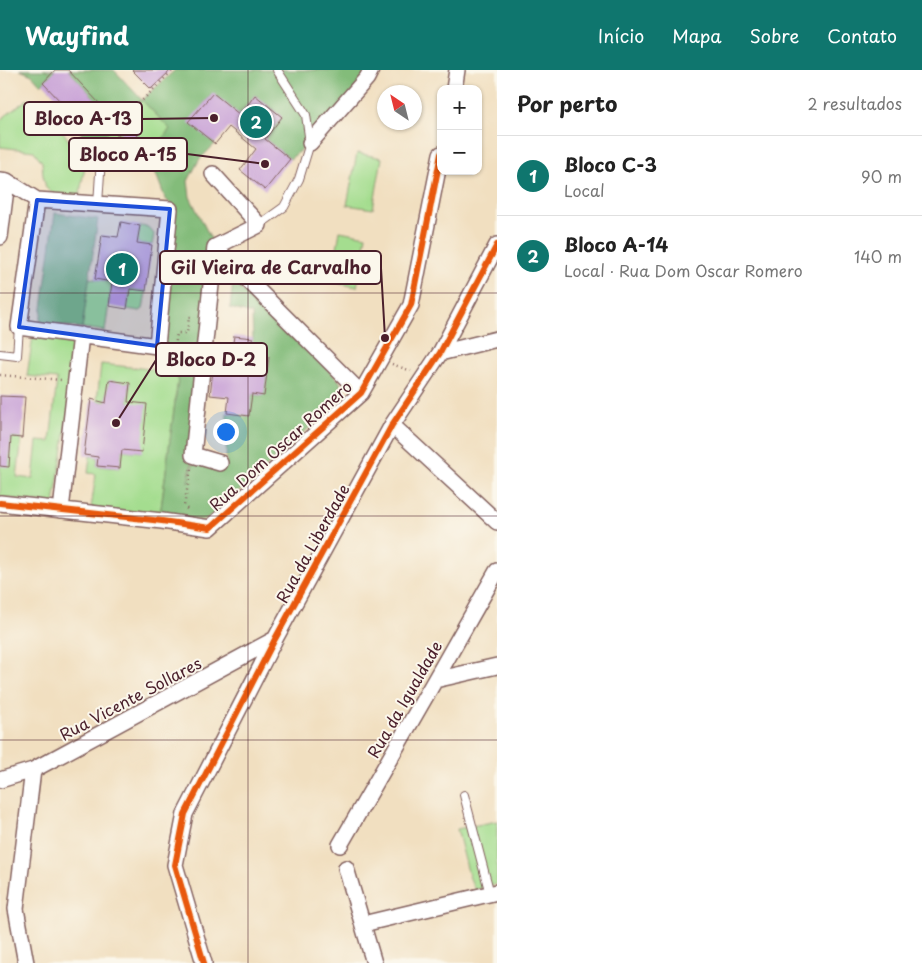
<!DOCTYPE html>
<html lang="pt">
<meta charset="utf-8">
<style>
body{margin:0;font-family:"Playpen Sans",sans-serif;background:#f2f2f2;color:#222}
.controls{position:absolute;right:15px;top:15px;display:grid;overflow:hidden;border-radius:10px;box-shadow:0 1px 4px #0004}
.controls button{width:45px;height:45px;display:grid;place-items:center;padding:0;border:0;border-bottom:1px solid #e0e0e0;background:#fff;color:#222;font:25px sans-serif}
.compass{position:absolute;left:377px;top:15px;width:45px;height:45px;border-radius:50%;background:#fff;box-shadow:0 1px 4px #0004;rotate:325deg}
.you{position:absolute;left:225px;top:361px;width:18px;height:18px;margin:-12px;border:4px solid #fff;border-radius:50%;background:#1a73e8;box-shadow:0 0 0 8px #1a73e833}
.badge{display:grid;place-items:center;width:32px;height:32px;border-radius:50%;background:#0f766e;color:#fff;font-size:16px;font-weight:700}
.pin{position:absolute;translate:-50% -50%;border:2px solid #fff;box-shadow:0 1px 5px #0006}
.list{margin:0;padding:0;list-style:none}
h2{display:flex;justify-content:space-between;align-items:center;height:65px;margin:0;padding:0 20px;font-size:21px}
h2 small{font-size:16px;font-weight:400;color:#767676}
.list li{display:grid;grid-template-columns:32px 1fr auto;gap:15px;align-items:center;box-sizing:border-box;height:80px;padding:0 20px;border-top:1px solid #e0e0e0}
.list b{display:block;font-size:19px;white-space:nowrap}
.list p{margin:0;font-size:16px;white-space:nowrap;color:#767676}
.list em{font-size:16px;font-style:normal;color:#767676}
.map{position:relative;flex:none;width:497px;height:893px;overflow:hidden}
header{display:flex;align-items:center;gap:30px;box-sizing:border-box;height:70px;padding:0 25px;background:#0f766e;color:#fff}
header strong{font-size:24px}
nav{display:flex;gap:28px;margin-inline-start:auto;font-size:18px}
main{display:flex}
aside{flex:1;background:#fff}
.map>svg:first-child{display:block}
.green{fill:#a4dd8f;stroke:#777e5d}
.forest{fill:#83bc7a;stroke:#666e52}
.building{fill:#c69ed6}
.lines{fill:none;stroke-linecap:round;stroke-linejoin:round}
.service-casing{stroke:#84625f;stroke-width:10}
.minor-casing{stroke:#84625f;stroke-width:18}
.path{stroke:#84625f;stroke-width:2.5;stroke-dasharray:1 4;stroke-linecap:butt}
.service{stroke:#fff;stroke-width:8}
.minor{stroke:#fff;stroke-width:15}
.cycleway-casing{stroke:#fbf7ec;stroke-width:9}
.cycleway{stroke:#e8590c;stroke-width:6}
.marked{fill:#1d4ed8;fill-opacity:0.2;stroke:#1d4ed8;stroke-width:4;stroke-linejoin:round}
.grid{fill:none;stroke:#4a1f2b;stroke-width:1;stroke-opacity:0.55}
.labels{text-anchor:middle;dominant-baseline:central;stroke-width:4;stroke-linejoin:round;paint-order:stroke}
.street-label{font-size:16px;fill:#4a1f2b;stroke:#fbf7ec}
.leader{fill:none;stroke:#4a1f2b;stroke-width:2}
.callout-dot{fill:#4a1f2b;stroke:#fbf7ec;stroke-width:2}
.callout{fill:#fbf7ec;stroke:#4a1f2b;stroke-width:2}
.callout-label{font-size:18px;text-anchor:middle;font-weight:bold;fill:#4a1f2b}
</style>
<header>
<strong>Wayfind</strong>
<nav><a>Início</a><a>Mapa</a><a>Sobre</a><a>Contato</a></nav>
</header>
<main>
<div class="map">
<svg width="497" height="893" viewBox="0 0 497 893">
<rect width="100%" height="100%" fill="#fbf7ec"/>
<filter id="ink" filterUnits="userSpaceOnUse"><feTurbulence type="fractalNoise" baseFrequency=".02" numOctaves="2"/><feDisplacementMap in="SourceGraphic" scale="10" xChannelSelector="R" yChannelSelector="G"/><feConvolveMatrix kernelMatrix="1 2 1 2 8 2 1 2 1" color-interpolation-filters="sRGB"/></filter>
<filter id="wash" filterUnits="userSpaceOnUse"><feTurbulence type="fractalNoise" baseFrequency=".0096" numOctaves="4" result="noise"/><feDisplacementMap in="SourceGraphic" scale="20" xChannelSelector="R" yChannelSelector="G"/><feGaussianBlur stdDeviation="1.12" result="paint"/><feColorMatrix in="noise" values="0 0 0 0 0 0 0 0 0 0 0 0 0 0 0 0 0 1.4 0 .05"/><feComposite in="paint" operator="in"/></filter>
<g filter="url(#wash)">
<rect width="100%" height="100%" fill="#f1dfc0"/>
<path class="green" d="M26 30C28 30 31 29 34 30 46 33 67 68 74 79L85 77 88 80 79 128 62 130 46 118 43 105 42 92 34 81 0 77V50Z
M142 30 170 59 149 85 147 78 130 56 115 67 124 80 96 81 91 76Z
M357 83 382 88 373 139 347 135Z
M140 156 148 157 154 164 152 175 137 173Z
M340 161 366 166 357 217 331 212Z
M89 208 112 212 105 261 82 258Z
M130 219 146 221 143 239 140 241 127 239Z
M34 259 81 265 54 434 0 427V391L9 392 11 367 22 368 17 407 33 409 37 371 50 372 57 309 27 306Z
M101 294 179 302 160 446 91 438 96 404 88 403 90 386 98 387 97 396 120 398 122 380 142 382 128 332 130 313 109 311 106 332 97 331Z
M497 751V814L475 820 469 806 457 759Z"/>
<path class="forest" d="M20 0H55L41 15 32 5Z
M68 0H114L142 30 175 0H371L310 73 290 89 265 69 282 47 255 25 239 45 213 23 189 52 215 74 199 90 188 111 190 127 215 177 193 385 188 412 193 394 226 399 227 343 249 345 252 324 263 326 251 285 253 268 252 244 230 238 233 212 303 274 339 310 343 320V326L340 330 226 433 208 448 201 450 160 446 179 302 156 300 157 276 173 137 165 128 149 85 170 59 142 30 121 51 91 76 76 57 81 54 100 34Z
M55 143 98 149 82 258 40 253Z"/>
<g id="blocks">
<path class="building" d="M55 0H68L100 34 81 54 68 39 65 40 60 33 61 32 43 13Z
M132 0H171L151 19Z
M213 23 240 45 255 25 282 47 265 69 290 89 265 120 240 100 256 79 229 57 215 74 188 52Z
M130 56 147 78 132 89 115 67Z
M121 152 140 156 137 173 152 175 146 221 130 219 127 239 109 236 112 212 95 209 102 165 118 167Z
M234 266 253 268 251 285 269 287 264 326 252 324 249 346 227 343 229 327 210 325 215 284 231 286Z
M109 310 130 313 128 332 147 334 142 382 122 380 120 398 97 396 98 387 84 385 91 329 106 333Z
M0 326 25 327 22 368 11 367 9 397 0 396Z"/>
</g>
</g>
<g filter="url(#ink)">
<use href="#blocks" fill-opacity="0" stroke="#84625f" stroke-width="1"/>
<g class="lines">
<g class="service-casing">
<path id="service" d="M98 134 101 88
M259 155 284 137 299 109 310 73 306 45 277 0
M0 284 17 286 19 257
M464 725 490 824"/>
</g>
<g class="minor-casing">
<path id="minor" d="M454 19 457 0
M310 73 367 8 371 0
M213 104 259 155 215 177 361 323
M0 110 7 111 37 130 19 257 157 276 170 139 37 130
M0 167 7 111
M215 177 193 385 220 393
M440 283 497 269
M392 355 497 452
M0 433 162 451 210 458 361 323 411 235 441 84
M61 440 81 265
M435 610 497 596
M0 710 33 700 275 569
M340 775 435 610 497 501
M346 798 374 893
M363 854 497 822
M26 893 16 839 33 700
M204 893 175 795 185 744 275 569 392 355 440 283 497 175"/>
</g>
<path class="path" d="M121 51 173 0
M48 59 61 39
M74 79 91 76
M171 276 175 277 177 263H187L189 247H194
M392 294 411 301
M0 305 62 310
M187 439 184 436 191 399"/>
<use href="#service" class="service"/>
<use href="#minor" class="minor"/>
<g class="cycleway-casing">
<path id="cycleway" d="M0 433 162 451 210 458 361 323 411 235 441 84
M204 893 175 795 185 744 275 569 392 355 440 283 497 175"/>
</g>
<use href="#cycleway" class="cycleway"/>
</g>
</g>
<path class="marked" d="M37 130 170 139 157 276 19 257Z"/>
<path class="grid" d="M248 0V893M0 223H497M0 446H497M0 670H497"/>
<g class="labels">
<g class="street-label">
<text transform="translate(280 375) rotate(-42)">Rua Dom Oscar Romero</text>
<text transform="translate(312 473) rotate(-61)">Rua da Liberdade</text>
<text transform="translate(130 628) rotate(-28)">Rua Vicente Sollares</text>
<text transform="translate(404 629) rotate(-60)">Rua da Igualdade</text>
</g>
</g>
<path class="leader" d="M214 48L142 49M265 94L187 84M385 268L381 198M116 353L156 290"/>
<g class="callout-dot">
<circle cx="214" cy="48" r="5"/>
<circle cx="265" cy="94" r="5"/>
<circle cx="385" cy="268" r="5"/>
<circle cx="116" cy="353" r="5"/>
</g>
<g class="callout">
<rect x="24" y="32" width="118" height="33" rx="5"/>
<rect x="69" y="68" width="118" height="33" rx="5"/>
<rect x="160" y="181" width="221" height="33" rx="5"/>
<rect x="156" y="273" width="111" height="33" rx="5"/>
</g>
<g class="callout-label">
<text x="83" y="55">Bloco A-13</text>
<text x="128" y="91">Bloco A-15</text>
<text x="271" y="204">Gil Vieira de Carvalho</text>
<text x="211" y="296">Bloco D-2</text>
</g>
</svg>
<div class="controls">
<button>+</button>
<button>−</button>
</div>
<svg class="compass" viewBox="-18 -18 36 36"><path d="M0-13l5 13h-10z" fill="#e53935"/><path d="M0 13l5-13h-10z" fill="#767676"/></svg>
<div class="you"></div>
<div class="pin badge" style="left:122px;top:199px">1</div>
<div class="pin badge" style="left:256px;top:52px">2</div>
</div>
<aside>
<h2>Por perto<small>2 resultados</small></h2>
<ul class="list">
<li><span class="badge">1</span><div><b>Bloco C-3</b><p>Local</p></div><em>90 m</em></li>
<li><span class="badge">2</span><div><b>Bloco A-14</b><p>Local · Rua Dom Oscar Romero</p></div><em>140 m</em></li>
</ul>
</aside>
</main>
